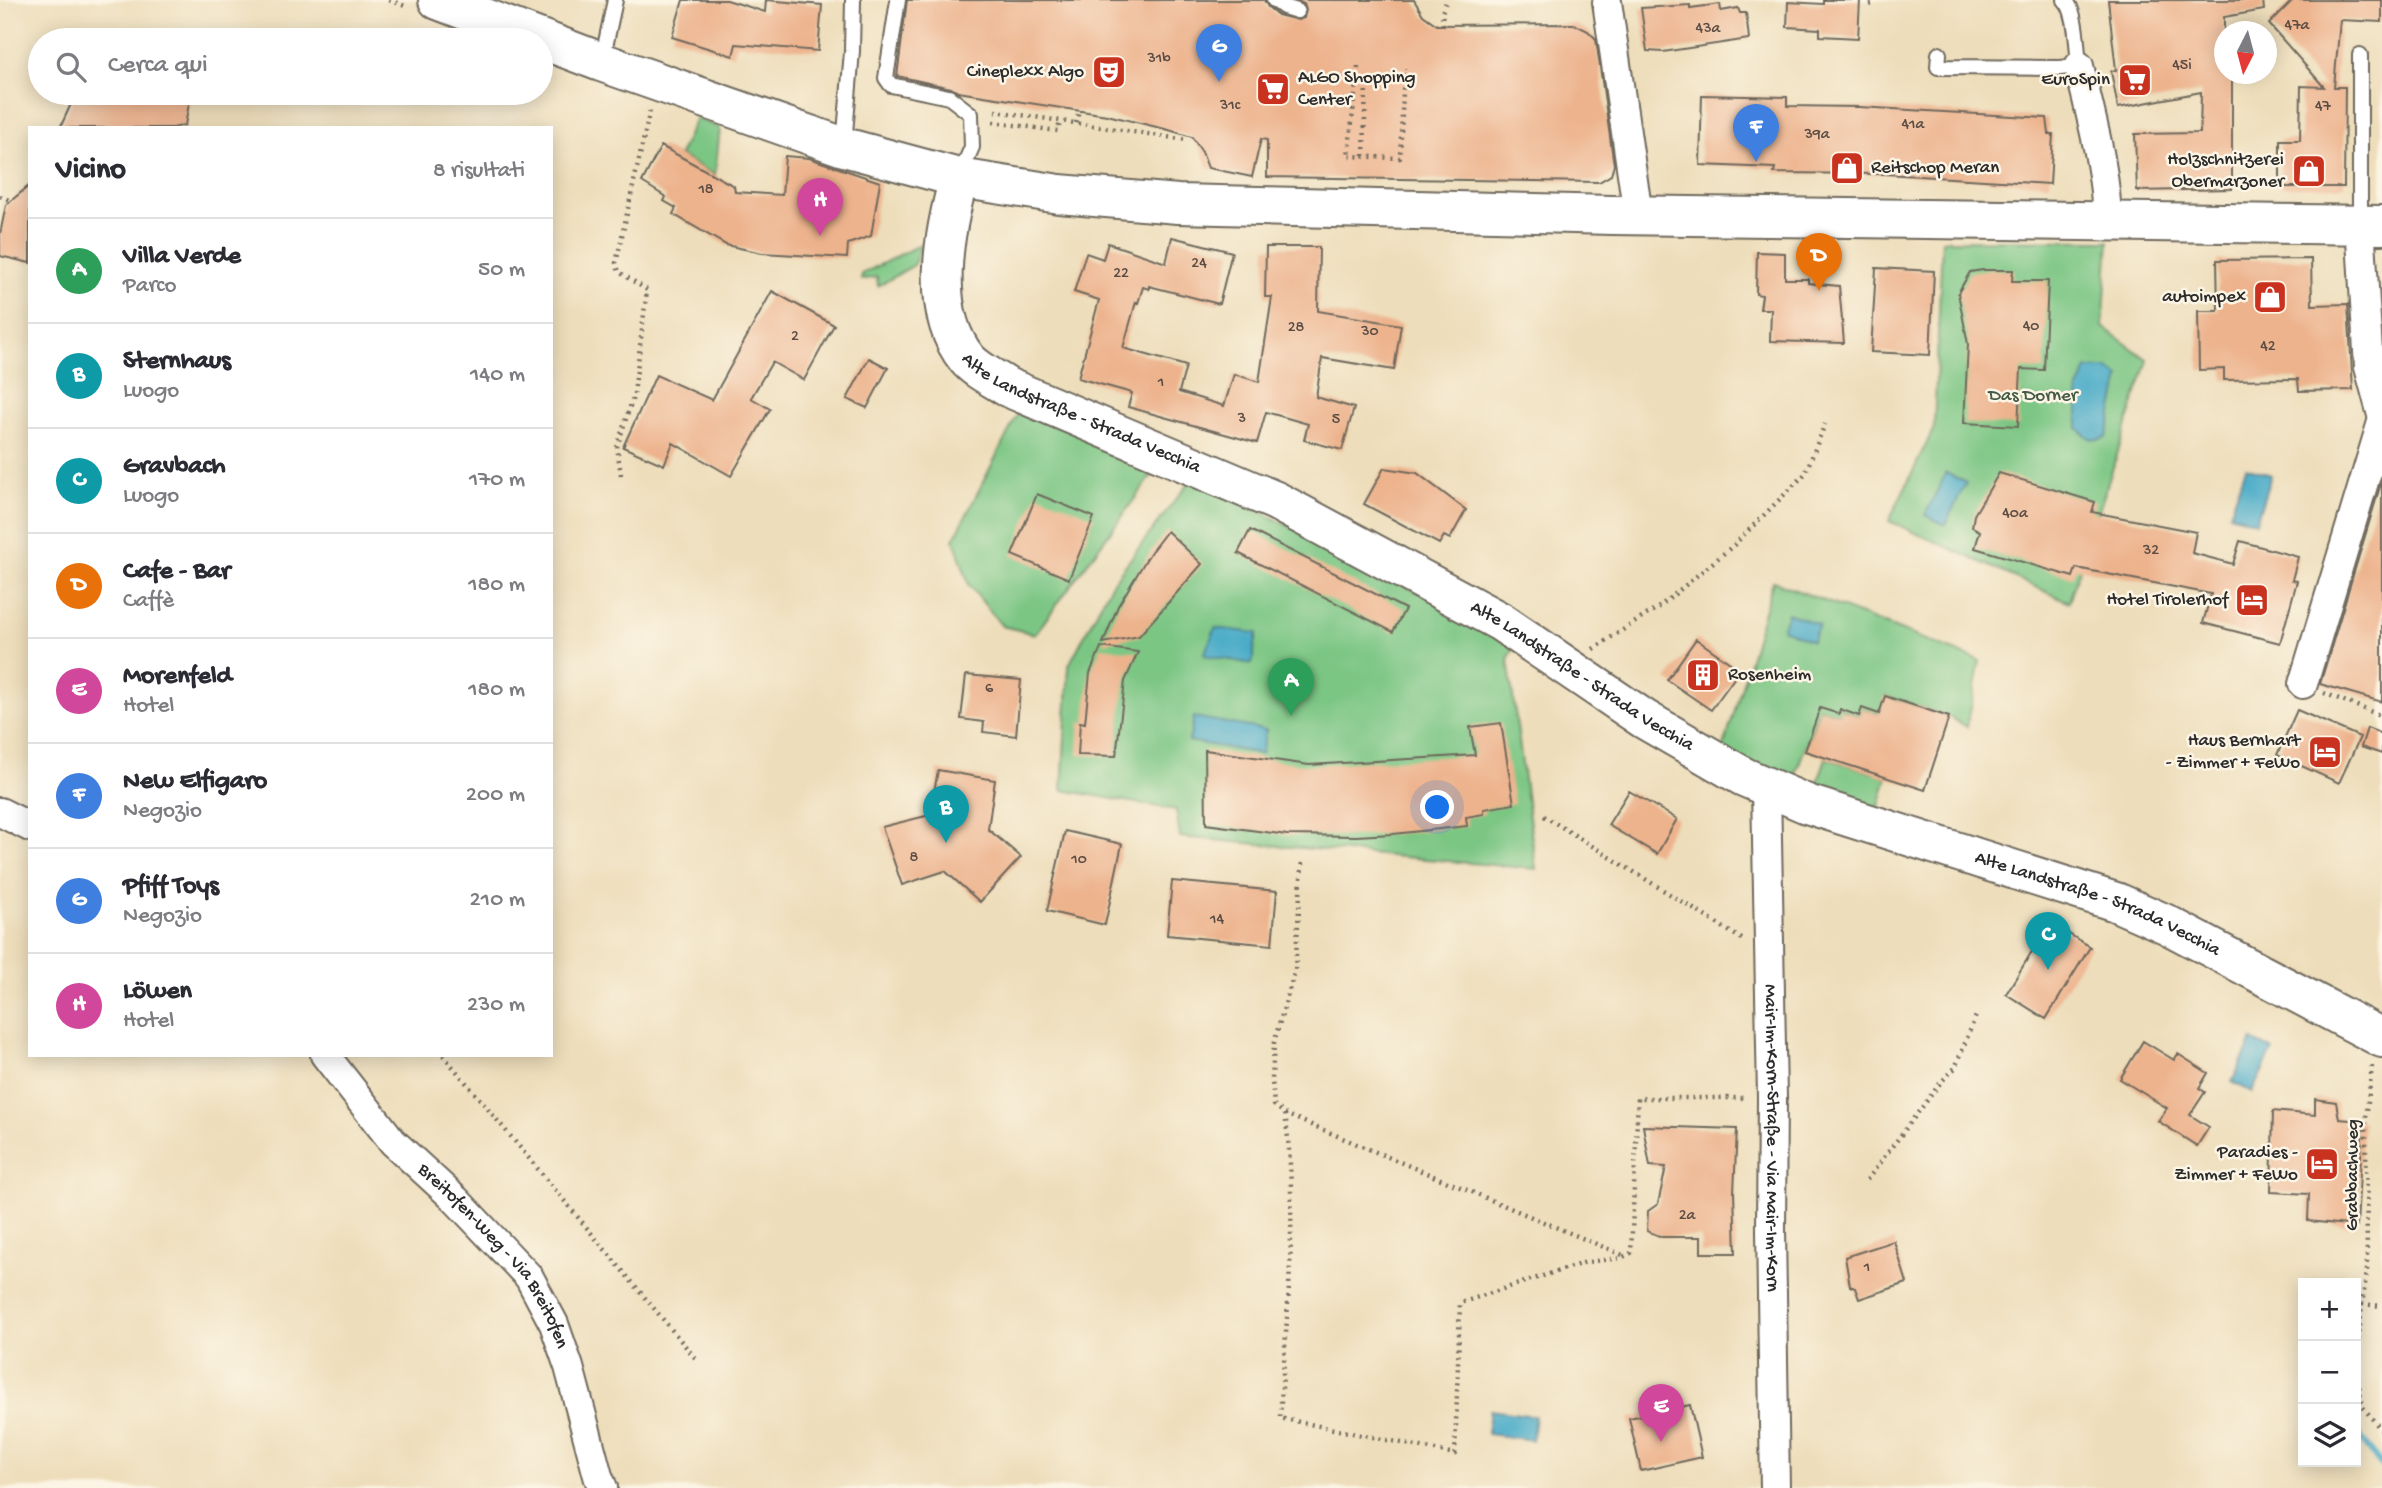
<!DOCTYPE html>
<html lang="it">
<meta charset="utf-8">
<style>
body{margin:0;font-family:"Gochi Hand",sans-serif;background:#f7f7f7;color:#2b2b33}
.controls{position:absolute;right:21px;bottom:21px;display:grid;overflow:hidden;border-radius:0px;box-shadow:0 4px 18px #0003}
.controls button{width:63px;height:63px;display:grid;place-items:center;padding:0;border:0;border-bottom:2px solid #e1e1e2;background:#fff;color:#2b2b33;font:35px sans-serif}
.compass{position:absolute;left:2214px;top:21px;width:63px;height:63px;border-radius:50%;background:#fff;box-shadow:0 4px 18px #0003;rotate:186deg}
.you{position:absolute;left:1438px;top:808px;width:24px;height:24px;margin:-18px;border:5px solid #fff;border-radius:50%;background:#1a73e8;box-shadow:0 0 0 10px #1a73e833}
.badge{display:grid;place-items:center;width:46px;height:46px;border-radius:50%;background:#db2777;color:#fff;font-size:23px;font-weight:700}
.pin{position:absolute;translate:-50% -58px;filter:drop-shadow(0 2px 4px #0008)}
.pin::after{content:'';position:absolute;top:37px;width:24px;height:21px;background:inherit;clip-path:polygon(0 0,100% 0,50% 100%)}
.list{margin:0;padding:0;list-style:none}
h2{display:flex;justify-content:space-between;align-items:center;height:91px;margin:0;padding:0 28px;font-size:30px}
h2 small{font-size:23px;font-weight:400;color:#7c7c81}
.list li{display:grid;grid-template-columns:46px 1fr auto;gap:21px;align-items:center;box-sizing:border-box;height:105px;padding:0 28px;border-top:2px solid #e1e1e2}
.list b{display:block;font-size:26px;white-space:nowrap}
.list p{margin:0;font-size:23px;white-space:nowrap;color:#7c7c81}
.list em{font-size:23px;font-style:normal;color:#7c7c81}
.icon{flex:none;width:38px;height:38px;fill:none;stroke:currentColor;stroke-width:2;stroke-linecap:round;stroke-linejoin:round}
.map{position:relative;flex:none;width:2382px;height:1488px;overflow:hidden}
.search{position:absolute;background:#fff;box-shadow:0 4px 18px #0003;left:28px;top:28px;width:525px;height:77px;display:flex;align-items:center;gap:18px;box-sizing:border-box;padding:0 24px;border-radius:38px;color:#7c7c81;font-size:26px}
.panel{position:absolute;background:#fff;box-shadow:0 4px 18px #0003;left:28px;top:126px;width:525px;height:931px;border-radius:0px}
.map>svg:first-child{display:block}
.green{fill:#7bc684;stroke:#537858;stroke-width:2}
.water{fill:#47aac7;stroke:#396a79;stroke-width:2}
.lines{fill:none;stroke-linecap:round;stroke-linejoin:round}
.stream{stroke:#47aac7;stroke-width:7}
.building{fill:#edb38d}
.service-casing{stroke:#6f695d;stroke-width:18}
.minor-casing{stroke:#6f695d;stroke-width:32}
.secondary-casing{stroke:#6f695d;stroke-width:42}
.path{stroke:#6f695d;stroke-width:4.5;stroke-dasharray:2 5;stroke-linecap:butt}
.service{stroke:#fff;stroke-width:14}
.minor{stroke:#fff;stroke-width:28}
.secondary{stroke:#fff;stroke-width:38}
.labels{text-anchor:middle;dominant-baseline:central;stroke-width:5;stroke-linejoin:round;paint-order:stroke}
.number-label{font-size:16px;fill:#5c4d44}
.poi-label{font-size:19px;fill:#2b2b2b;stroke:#fcf5e5;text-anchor:end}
.park-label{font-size:19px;fill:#435a46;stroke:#fcf5e5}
.street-label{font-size:19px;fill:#2b2b2b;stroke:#fcf5e5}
</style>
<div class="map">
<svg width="2382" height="1488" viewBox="0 0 2382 1488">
<rect width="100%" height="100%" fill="#fcf5e5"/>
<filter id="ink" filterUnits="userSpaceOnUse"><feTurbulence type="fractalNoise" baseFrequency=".0143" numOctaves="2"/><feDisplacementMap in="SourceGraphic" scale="14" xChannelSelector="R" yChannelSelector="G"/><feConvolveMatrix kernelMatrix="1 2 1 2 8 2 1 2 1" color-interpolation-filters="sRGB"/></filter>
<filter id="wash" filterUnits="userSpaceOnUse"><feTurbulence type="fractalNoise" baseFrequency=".00686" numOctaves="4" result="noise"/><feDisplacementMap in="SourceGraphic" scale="28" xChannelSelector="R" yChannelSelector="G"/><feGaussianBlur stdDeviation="1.57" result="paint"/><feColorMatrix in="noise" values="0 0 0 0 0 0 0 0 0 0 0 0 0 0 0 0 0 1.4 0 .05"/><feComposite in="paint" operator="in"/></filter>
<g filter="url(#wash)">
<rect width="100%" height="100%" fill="#edddba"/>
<path class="green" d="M696 118 720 128 715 175 679 155Z
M1942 240 2109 241 2103 327 2148 360 2069 602 1889 521 1934 428Z
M921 244 914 265 878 286 877 277 861 280 862 274Z
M1027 396 1167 455 1035 634 1002 626 969 585 954 539Z
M1193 477 1517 643 1508 659 1536 869 1180 837 1176 810 1062 790 1069 665 1112 583Z
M1773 581 1980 661 1967 727 1949 717 1886 696 1879 714 1862 708 1859 716 1841 709 1839 714 1820 708 1791 785 1723 750Z
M1826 758 1887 777 1878 810 1814 793Z"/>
<path class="water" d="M2087 369H2108L2120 377 2107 437C2093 443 2088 438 2078 428V389Z
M2246 467 2271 475 2256 522 2230 514Z
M1946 473 1966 483 1945 525 1925 515Z
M1788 613 1819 625 1812 641 1782 629Z
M1215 628 1257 633 1252 664 1204 655Z
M1194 717 1266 730 1261 754 1189 741Z
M2252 1040 2273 1050 2252 1092 2232 1082Z
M1490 1410 1535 1416 1532 1440 1487 1434Z"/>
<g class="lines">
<path class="stream" d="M2356 1432 2382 1465"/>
</g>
<g id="blocks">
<path class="building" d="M683 0H727L765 12 766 0 822 5 818 51 736 44 733 56 672 37Z
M907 0H1264L1268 7 1278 15 1298 20 1304 18 1306 10 1304 4 1294 0H1414L1423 15 1437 25 1574 24 1588 31 1596 39 1614 165 1611 175 1599 182 1267 177V140L1261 139 1252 177 1208 168 1202 152 1192 137 1169 130 1107 115 958 92 951 88 897 76Z
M1823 0H1860L1858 38 1820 36V29L1787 27 1788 2 1823 4Z
M2108 0H2263L2264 10 2224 17V74H2232V189L2137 191 2135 134 2200 133 2201 92 2118 108 2111 71 2116 70Z
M2293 0H2382V22L2340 20 2334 87H2345L2344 187H2280V140H2300L2301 86 2324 87 2269 24Z
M1720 4 1721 11 1738 8 1740 13H1746L1749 39 1663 52 1647 51 1641 8 1690 5V8Z
M76 93H191L185 125 173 128H60Z
M1702 95 1787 97V106L1859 107 2047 118 2049 134H2053L2050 184 1885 174 1774 173 1775 168 1700 165Z
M661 146 734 186 735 192 782 195 785 156 809 158 880 182 871 236 848 244 847 258 762 253 726 245 673 214 676 208 664 201 666 197 642 182Z
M30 185V263L0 256V234L6 205Z
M1172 237 1232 252 1219 304 1149 286V289L1143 287 1138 303 1136 302 1123 348 1186 366 1179 392 1224 406 1234 374 1259 382 1272 297H1265L1266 247H1319L1318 311 1401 325 1394 370 1322 358 1316 397 1354 408 1342 450 1304 440 1308 424 1266 412 1257 443 1128 407 1132 393 1078 378 1099 300 1074 292 1086 253 1103 259 1108 243 1166 263Z
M1757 252 1785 253V279H1808V283L1839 286 1844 343 1770 341 1771 309H1760L1762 295 1756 294Z
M2311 259 2312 305 2348 304 2353 390 2299 391 2298 379 2224 380V369L2199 370 2198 311H2218L2217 260Z
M1876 268 1934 271 1930 355 1871 352Z
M1983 270H2013L2012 281H2048L2044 370 2021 369 2018 426 1964 423 1968 344 1958 293 1970 272Z
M772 291 834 325 804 380 772 362 751 398 770 409 731 476 673 443 664 465 623 447 656 375 712 400Z
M869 358 888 368 867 408 847 399Z
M1384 468 1417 473 1466 510 1450 539 1444 536 1439 544 1364 504Z
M1999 473 2095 502 2092 512 2196 532 2192 553 2233 564 2240 541 2298 557 2292 580 2297 581 2280 643 2203 623 2211 594 2076 568 2073 577 1975 548 1980 531 1972 527 1974 515Z
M2382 480V702L2320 684Z
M1037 494 1094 517 1069 579 1012 555Z
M1250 530 1405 609 1393 632 1238 553Z
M1167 531 1202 564 1139 636 1103 643 1118 606 1150 553Z
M1696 639 1740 670 1711 710 1667 680Z
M1101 647 1138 652 1125 681 1116 756 1078 755 1080 722 1085 723 1090 673Z
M966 675 1021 680 1016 736 983 732 984 722 961 719Z
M1885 696 1949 717 1925 790 1805 751 1820 708 1839 714 1840 709 1859 716 1862 708 1879 714Z
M2297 710 2360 737 2339 783 2277 755Z
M1501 723 1514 804 1484 809V814L1466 817 1467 826 1393 834 1356 836 1287 835 1206 824 1205 750 1309 765 1475 755 1470 727Z
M2367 728 2382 734V754L2361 747Z
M938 770 995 780 988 829 1021 857 980 902 945 871 902 885 882 827 930 815Z
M1629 791 1677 819 1657 854 1608 825Z
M1065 831 1122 844 1105 925 1047 911Z
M1172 881 1277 891 1272 945 1167 935Z
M2050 922 2090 947 2046 1019 2006 994Z
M2143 1041 2174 1060 2178 1054 2208 1073 2199 1088 2205 1092 2190 1115 2209 1127 2197 1146 2158 1121 2167 1108 2120 1079Z
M2315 1099 2336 1102 2339 1119 2363 1121 2357 1226 2308 1221 2309 1194 2271 1192 2273 1111 2315 1115Z
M1643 1126 1737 1129 1734 1192 1736 1253H1701V1237H1662L1647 1231 1648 1211 1658 1204 1666 1167 1650 1166Z
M1894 1241 1907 1283 1859 1299 1855 1288 1850 1286 1845 1257Z
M1690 1405 1702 1457 1641 1471 1629 1418Z"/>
</g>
</g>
<g filter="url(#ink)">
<use href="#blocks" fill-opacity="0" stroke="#6f695d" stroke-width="2"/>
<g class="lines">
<g class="service-casing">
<path id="service" d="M898 0 886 78 891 85 949 97 971 114 972 147 959 177
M1274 0 1284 7 1297 11
M1939 54 1938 67 2060 68 2079 66C2077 49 2077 11 2065 0
M602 61 615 0
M844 145 852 51 853 0
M2360 223V55"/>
</g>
<g class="minor-casing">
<g id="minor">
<path d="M1607 2 1638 215"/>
<path d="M2079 66C2091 117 2106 169 2107 221"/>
<path d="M2360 224 2369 367 2382 415"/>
<path d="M2303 684 2382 422"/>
<path id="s1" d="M1766 788 1772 1097 1771 1230 1775 1488"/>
<path d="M0 812 30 827"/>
<path id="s2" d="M325 1055 393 1142 456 1200 529 1277 554 1324 569 1367 598 1476 603 1488"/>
</g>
</g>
<g class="secondary-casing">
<g id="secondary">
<path d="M438 0 601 62 844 147 959 178 1059 194 1178 204 1612 215 2382 225"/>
<path id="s3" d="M959 178C944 232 928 311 967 359 976 370 995 379 1007 387L1276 501 1501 622 1644 719 1744 777 1807 804 2116 902 2166 924 2382 1038"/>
</g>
</g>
<path class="path" d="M389 0 408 7
M1868 0V5L1873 4
M1443 25 1442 12 1447 0
M1358 67 1348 156 1400 158 1404 68
M995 111 1187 140
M993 122 1058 131 1060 121
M1076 123 1079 111
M1364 156 1366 82
M0 196 11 201
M621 475 617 447 634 394 647 290 619 272 616 263 650 110
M1593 649 1659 607 1734 545 1805 474 1825 424
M2324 693 2382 716
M1544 816 1745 941
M1302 863 1295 970 1274 1042 1272 1080 1274 1105 1285 1114 1625 1256
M443 1055 696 1359
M2372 1066 2366 1119 2367 1271 2362 1304 2356 1370 2363 1407 2382 1431
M1285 1114C1299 1210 1286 1321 1280 1418L1455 1454 1460 1303 1586 1262 1621 1258 1631 1253 1638 1098H1746
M1867 1180 1941 1082 1955 1068 1977 1013
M2362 1304 2382 1306"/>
<use href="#service" class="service"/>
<use href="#minor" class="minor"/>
<use href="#secondary" class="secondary"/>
</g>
</g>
<defs>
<g id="theatre-square" transform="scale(1.75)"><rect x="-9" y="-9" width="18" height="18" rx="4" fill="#c8321e" stroke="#fcf5e5"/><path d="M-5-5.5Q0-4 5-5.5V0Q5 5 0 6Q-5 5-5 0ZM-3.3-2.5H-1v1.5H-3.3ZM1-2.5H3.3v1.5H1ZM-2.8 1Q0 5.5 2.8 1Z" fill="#fff"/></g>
<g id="supermarket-square" transform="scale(1.75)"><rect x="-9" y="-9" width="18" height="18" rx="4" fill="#c8321e" stroke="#fcf5e5"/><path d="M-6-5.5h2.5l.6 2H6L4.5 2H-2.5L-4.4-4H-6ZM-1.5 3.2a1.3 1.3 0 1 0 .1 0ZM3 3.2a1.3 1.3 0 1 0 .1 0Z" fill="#fff"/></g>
<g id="shop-square" transform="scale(1.75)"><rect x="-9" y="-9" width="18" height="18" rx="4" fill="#c8321e" stroke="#fcf5e5"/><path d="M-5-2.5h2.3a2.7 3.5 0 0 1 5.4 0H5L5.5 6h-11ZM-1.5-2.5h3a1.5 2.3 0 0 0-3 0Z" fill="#fff"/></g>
<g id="hotel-square" transform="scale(1.75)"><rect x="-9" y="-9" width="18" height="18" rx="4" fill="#c8321e" stroke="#fcf5e5"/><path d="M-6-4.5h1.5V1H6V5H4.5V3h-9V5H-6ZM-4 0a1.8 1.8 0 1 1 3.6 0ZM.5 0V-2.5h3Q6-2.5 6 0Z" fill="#fff"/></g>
<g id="building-square" transform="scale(1.75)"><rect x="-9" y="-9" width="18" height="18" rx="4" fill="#c8321e" stroke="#fcf5e5"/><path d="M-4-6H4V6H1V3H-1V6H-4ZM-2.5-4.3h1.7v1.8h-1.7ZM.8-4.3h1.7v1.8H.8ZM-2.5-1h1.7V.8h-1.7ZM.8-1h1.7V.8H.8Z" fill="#fff"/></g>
</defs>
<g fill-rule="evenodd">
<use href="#theatre-square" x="1109" y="72"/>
<use href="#supermarket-square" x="2135" y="80"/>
<use href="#supermarket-square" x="1273" y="89"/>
<use href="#shop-square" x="1847" y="168"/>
<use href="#shop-square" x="2309" y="171"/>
<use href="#shop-square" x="2270" y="297"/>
<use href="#hotel-square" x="2252" y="600"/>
<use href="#building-square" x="1703" y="675"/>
<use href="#hotel-square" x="2325" y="752"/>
<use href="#hotel-square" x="2322" y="1164"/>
</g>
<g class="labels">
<g class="number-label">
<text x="2297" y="26">47a</text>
<text x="1708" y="29">43a</text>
<text x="1159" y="59">31b</text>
<text x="2182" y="66">45i</text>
<text x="1230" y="106">31c</text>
<text x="2323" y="107">47</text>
<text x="1913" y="125">41a</text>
<text x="1817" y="135">39a</text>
<text x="706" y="190">18</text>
<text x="1199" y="264">24</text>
<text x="1121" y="274">22</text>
<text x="2031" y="327">40</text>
<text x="1296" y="328">28</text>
<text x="1370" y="332">30</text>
<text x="795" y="337">2</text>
<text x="2268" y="347">42</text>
<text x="1161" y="383">1</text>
<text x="1242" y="419">3</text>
<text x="1336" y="420">5</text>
<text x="2015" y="514">40a</text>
<text x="2151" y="551">32</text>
<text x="989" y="689">6</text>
<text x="914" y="858">8</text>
<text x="1079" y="860">10</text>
<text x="1217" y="920">14</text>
<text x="1687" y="1216">2a</text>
<text x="1867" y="1268">1</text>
</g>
<g class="poi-label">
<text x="1084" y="72">Cineplexx Algo</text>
<text x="1298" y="78" text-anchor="start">ALGO Shopping<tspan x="1298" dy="22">Center</tspan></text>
<text x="2110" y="80">EuroSpin</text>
<text x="2284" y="160">Holzschnitzerei<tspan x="2284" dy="22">Obermarzoner</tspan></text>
<text x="1871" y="168" text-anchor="start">Reitschop Meran</text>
<text x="2246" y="297">autoimpex</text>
<text x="2228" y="600">Hotel Tirolerhof</text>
<text x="1728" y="675" text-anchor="start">Rosenheim</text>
<text x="2300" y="741">Haus Bernhart<tspan x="2300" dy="22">- Zimmer + FeWo</tspan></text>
<text x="2298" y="1153">Paradies -<tspan x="2298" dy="22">Zimmer + FeWo</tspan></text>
</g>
<g class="park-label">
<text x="2033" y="396">Das Dorner</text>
</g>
<g class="street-label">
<text stroke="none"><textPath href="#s3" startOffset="315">Alte Landstraße - Strada Vecchia</textPath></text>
<text stroke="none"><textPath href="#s3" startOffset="882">Alte Landstraße - Strada Vecchia</textPath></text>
<text stroke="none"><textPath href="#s3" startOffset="1449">Alte Landstraße - Strada Vecchia</textPath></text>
<text stroke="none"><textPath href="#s1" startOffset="350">Mair-Im-Korn-Straße - Via Mair-Im-Korn</textPath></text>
<text transform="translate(2353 1175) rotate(-90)">Grabbachweg</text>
<text stroke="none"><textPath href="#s2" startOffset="264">Breitofen-Weg - Via Breitofen</textPath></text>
</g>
</g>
</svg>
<div class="controls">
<button>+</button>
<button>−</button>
<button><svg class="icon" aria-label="layers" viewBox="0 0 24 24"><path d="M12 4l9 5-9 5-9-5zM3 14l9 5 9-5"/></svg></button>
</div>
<svg class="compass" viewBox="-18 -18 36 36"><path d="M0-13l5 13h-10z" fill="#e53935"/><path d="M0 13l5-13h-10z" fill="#7c7c81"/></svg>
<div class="you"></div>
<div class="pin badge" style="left:1291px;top:716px;background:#2e9e5b">A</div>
<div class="pin badge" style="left:946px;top:843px;background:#0f9aa8">B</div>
<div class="pin badge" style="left:2048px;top:970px;background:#0f9aa8">C</div>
<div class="pin badge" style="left:1819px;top:291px;background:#e8710a">D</div>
<div class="pin badge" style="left:1661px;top:1442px;background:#d1479c">E</div>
<div class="pin badge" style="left:1756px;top:162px;background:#3f7fe0">F</div>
<div class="pin badge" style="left:1219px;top:82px;background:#3f7fe0">G</div>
<div class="pin badge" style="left:820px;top:236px;background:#d1479c">H</div>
<div class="search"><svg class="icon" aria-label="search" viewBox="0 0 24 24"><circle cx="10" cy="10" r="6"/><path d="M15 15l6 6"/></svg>Cerca qui</div>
<section class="panel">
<h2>Vicino<small>8 risultati</small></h2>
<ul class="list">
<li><span class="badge" style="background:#2e9e5b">A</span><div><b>Villa Verde</b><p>Parco</p></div><em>50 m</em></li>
<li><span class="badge" style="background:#0f9aa8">B</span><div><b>Sternhaus</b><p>Luogo</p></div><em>140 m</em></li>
<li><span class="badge" style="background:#0f9aa8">C</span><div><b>Gravbach</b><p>Luogo</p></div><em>170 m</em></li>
<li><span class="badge" style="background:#e8710a">D</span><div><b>Cafe - Bar</b><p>Caffè</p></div><em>180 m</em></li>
<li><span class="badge" style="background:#d1479c">E</span><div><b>Morenfeld</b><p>Hotel</p></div><em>180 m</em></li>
<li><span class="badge" style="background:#3f7fe0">F</span><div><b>New Elfigaro</b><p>Negozio</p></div><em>200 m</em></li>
<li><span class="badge" style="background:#3f7fe0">G</span><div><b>Pfiff Toys</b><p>Negozio</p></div><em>210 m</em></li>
<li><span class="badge" style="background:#d1479c">H</span><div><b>Löwen</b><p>Hotel</p></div><em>230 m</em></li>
</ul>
</section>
</div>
